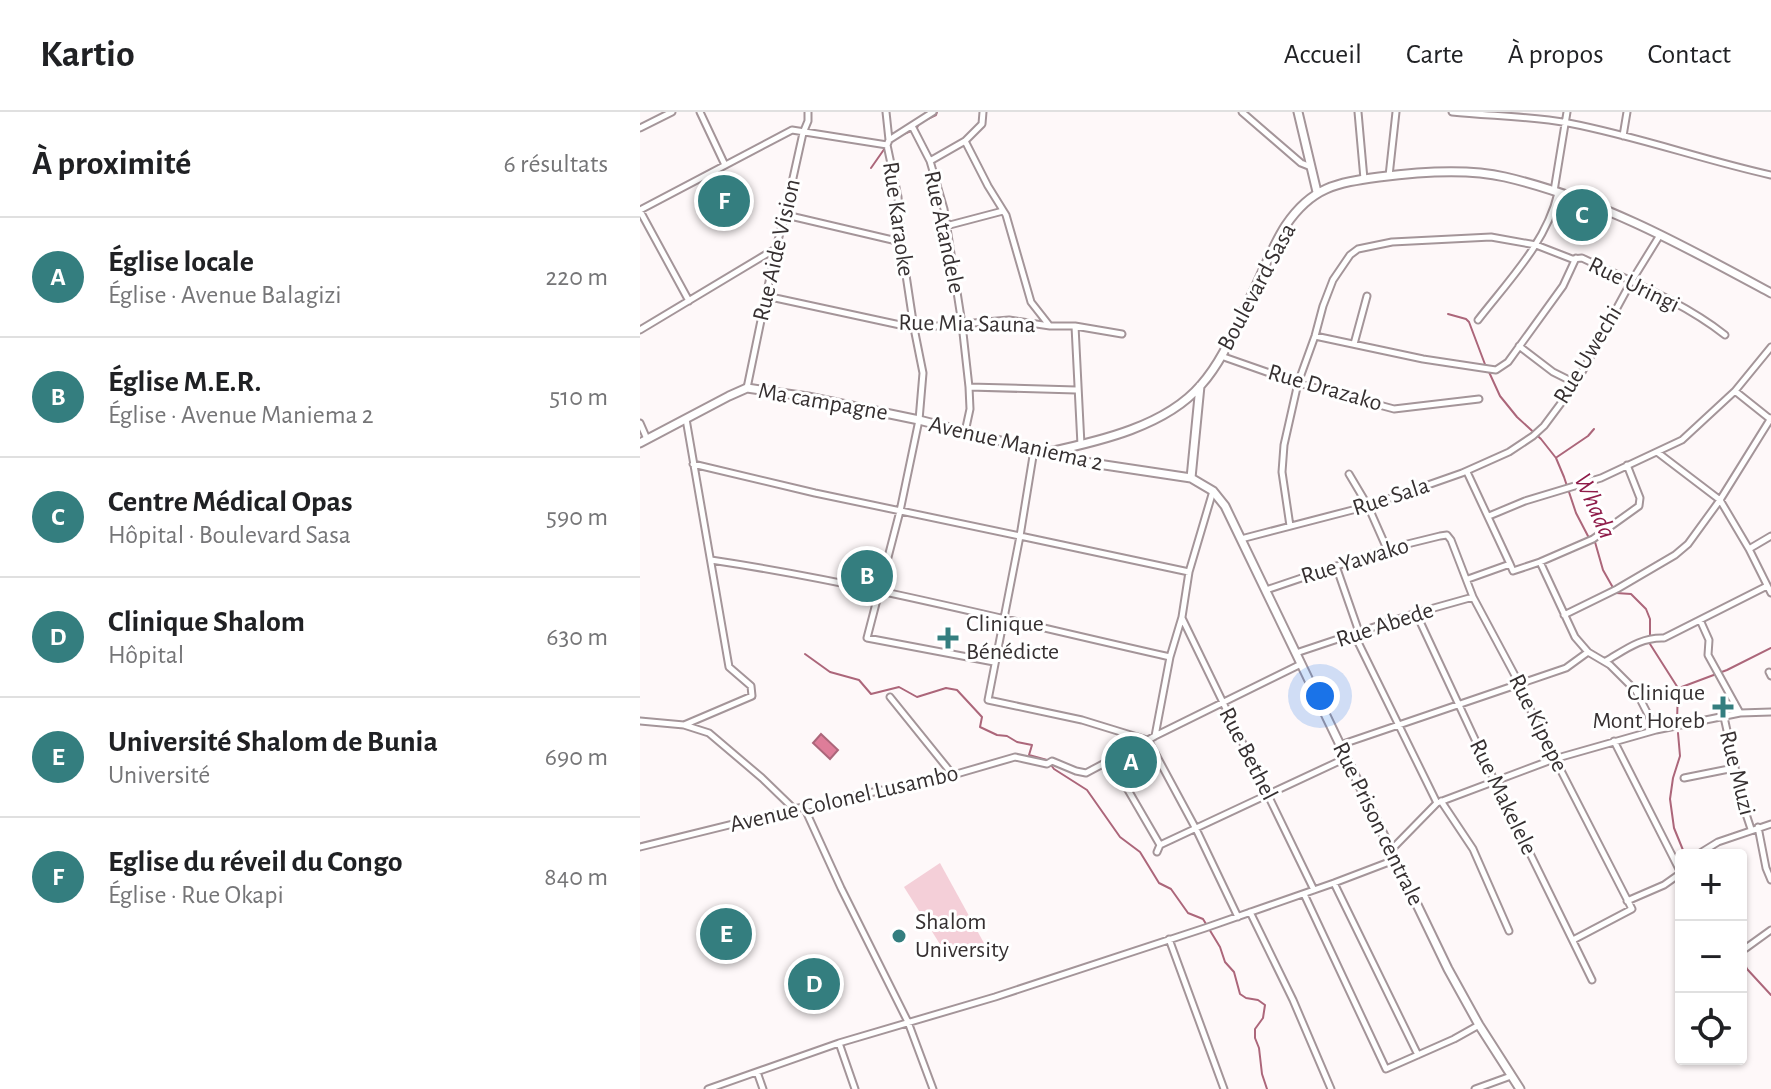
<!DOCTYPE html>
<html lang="fr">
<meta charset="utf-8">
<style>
body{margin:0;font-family:"Alegreya Sans",sans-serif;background:#f2f2f2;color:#202124}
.controls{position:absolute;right:24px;bottom:24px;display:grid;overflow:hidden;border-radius:8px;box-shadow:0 2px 6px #0004}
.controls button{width:72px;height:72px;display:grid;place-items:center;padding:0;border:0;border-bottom:2px solid #e0e0e0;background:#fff;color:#202124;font:40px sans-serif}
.you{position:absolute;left:680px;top:584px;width:28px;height:28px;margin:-20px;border:6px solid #fff;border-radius:50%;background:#1a73e8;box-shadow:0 0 0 12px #1a73e833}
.badge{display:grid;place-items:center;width:52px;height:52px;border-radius:50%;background:#347e7f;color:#fff;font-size:26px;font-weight:700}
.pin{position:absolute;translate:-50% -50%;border:4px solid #fff;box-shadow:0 2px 8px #0006}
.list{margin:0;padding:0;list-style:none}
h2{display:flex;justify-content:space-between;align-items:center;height:104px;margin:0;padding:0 32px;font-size:34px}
h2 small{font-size:26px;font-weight:400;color:#757577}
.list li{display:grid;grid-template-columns:52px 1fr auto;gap:24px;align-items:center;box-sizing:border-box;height:120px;padding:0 32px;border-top:2px solid #e0e0e0}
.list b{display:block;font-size:30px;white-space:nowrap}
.list p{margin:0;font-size:26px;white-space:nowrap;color:#757577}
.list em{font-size:26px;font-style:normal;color:#757577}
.icon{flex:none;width:44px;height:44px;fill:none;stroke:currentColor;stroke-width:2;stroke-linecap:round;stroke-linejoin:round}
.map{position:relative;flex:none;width:1131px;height:977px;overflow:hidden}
header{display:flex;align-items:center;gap:48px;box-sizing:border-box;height:112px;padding:0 40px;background:#fff;border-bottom:2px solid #e0e0e0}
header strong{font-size:38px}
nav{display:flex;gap:44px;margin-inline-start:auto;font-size:28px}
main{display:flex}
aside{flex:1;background:#fff}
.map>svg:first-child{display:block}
.green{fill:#f4cfd8}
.water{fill:#de7d99;stroke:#ac667a;stroke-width:2}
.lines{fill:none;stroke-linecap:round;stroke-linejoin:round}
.stream{stroke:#ac667a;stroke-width:2}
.street-casing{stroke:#a49599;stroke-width:9}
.secondary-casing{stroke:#a49599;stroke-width:11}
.street{stroke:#fff;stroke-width:5}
.secondary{stroke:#fff;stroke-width:7}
.poi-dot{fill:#347e7f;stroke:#fff;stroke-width:3}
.labels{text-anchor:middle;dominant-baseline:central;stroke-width:6;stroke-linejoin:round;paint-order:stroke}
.street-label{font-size:24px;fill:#363031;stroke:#fff}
.poi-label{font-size:24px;fill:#363031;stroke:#fff;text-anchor:start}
.water-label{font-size:26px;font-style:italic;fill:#8f1c4a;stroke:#fff}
</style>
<header>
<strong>Kartio</strong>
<nav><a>Accueil</a><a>Carte</a><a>À propos</a><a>Contact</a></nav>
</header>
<main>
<aside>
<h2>À proximité<small>6 résultats</small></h2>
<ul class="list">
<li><span class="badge">A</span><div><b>Église locale</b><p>Église · Avenue Balagizi</p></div><em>220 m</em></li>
<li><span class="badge">B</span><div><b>Église M.E.R.</b><p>Église · Avenue Maniema 2</p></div><em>510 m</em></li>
<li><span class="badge">C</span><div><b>Centre Médical Opas</b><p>Hôpital · Boulevard Sasa</p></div><em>590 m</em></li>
<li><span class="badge">D</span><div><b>Clinique Shalom</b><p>Hôpital</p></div><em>630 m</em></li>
<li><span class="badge">E</span><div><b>Université Shalom de Bunia</b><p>Université</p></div><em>690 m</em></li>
<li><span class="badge">F</span><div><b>Eglise du réveil du Congo</b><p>Église · Rue Okapi</p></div><em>840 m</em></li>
</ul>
</aside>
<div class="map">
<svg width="1131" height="977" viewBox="0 0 1131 977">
<rect width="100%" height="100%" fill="#fef8f9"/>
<path class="green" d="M300 751 345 833 308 845 264 775Z"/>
<path class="water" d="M181 622 198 638 190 647 173 631Z"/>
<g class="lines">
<path class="stream" d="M277 16 279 11 296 3 297 0
M259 24 271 19
M231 56 245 36
M808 202 826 207 829 210 846 255
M849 260 860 284 877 305 901 327 916 346 924 365 936 401 949 426 955 430 963 458 976 481 991 482 1006 497 1010 507V532L1038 576 1037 610
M917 345 948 324 954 317
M165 542 190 560 219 568 231 582 259 575 277 585 306 576 317 578 342 605 340 615 357 623 367 624 377 630 392 633 389 643 407 648
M1039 576 1087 558 1131 536
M1038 621 1040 644 1033 666 1030 687 1034 716 1045 743
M411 653 414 657 447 678 480 725 500 740 519 771 531 777 548 801 563 807 580 835 585 850 594 860 600 882 606 886 618 888 625 893 623 906 615 917V926L619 936 622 962 627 977
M1101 842 1107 857 1131 883"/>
<g class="street-casing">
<path id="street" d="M60 0 85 53
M246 0 249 28 247 33 258 85 261 130 274 216 283 261 279 308 260 399 227 526 354 550
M602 0 661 51 671 55
M718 0 724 67
M812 0C850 4 890 4 928 11 997 24 1063 48 1131 63
M272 14 290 49 304 97 322 212 329 275 330 297 325 320
M0 16 32 0
M983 24 987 0
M249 28 293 0
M325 29 348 74 366 103 391 190 409 213
M290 49 325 29 342 12 343 0
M749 64 756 0
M914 79 927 0
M0 98 152 18 247 33
M0 99 49 189
M146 103 261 130
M306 114 363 99
M126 184 274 216 369 208 410 214H435L482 222
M838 208C869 168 906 131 918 81
M435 214 441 333
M0 218 135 137
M675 224 783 247 849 257 856 258 868 250 923 174 936 146
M714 232 727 184
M879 234 913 260 935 271
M581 244 658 271 754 297 839 287
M329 275 436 278
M107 276 136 136 145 102 163 21 168 9V0
M1095 279 1130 307
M0 311 7 327
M394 338 380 424 549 460
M1017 340 1080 388 1109 437 1131 481
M53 352 175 381 380 424 348 588 442 608 507 628
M827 360 870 452
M709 362 728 394 747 437
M849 404 885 389 961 366 1042 328 1095 279 1131 235
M650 414 642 360 644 333 658 271 675 224 683 194 693 168 710 143 718 137 752 130 851 125 896 133 932 147 942 146C990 169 1043 190 1085 223
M601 427 728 394 822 361 869 340 893 324 904 314 936 271 991 170 1020 123
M1109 437 1131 424
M71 448C225 471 378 511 530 545
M900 450 935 525 948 540 970 553 996 579 1016 618
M696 454 719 520
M828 467 870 452 873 459 900 450 953 427 999 394 1000 386 987 353
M626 478 747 437 800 424 807 423 811 428 833 485 879 571 895 608 992 797 933 828
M776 501 854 668 952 868
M924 503 977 477 1035 443 1048 432 1080 388 1131 306
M542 506 674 778
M1060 508 1069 528 1068 543 1100 601
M714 522 797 691
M656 541 776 501 833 485
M966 549C985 538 1001 525 1024 526L1127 474
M1129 560 1131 564
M250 585 313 663
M1084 605 1104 696 1111 717
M0 609 44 613 69 621 122 666 154 697
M44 613 112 584 111 574 89 555 46 307
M515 624 661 552
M508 628 556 717 598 805
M974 629 1041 761
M700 633 926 556 948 540
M470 647 520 733
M1044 666 1094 656
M801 689 833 737 869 819
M164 695 201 776 268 910 293 977
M1118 715 1126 756 1131 768
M0 735 154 697 313 663 375 645 407 652 412 649 436 659 446 661 508 628 515 624 530 545 542 505 549 460 573 379
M752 737 797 691 914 647 1016 618 1100 601 1131 600
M517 740 520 733 706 646
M1057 743 1078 730 1131 712
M694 771 778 943
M664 782 746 957 814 927 839 913
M987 789 1024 773 1041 761
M610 800 653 888 691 977
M529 827 584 977
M1106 836 1131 818
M199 931 215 977
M117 960 123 977
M68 977 199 931 355 885 565 816 694 771 757 747
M835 977 871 964"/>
</g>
<g class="secondary-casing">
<path id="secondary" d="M658 0 677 80
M0 331 89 284 107 276 168 285 279 308 438 349 551 366 573 379 585 394 808 857 839 913 880 977
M409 340C460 329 526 314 561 273 585 246 598 209 614 178 624 157 633 133 646 113 672 75 696 71 739 65 777 60 827 56 865 65 960 87 1046 135 1131 181
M551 366 560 274"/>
</g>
<use href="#street" class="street"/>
<use href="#secondary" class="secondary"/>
</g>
<g class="poi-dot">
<path d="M304 514h8v8h8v8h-8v8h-8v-8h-8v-8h8z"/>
<path d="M1079 583h8v8h8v8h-8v8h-8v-8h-8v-8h8z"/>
<circle cx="259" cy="824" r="8"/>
</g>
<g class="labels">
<g class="street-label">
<text transform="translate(258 107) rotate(82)">Rue Karaoke</text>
<text transform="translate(304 120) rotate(78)">Rue Atandele</text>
<text transform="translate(137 138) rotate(-77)">Rue Aide Vision</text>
<text transform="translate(994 173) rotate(26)">Rue Uringi</text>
<text transform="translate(617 175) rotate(-62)">Boulevard Sasa</text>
<text transform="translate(327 212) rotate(1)">Rue Mia Sauna</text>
<text transform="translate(948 243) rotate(-59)">Rue Uwechi</text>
<text transform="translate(685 276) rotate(16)">Rue Drazako</text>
<text transform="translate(183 290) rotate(10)">Ma campagne</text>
<text transform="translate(376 332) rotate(13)">Avenue Maniema 2</text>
<text transform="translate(751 385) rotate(-18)">Rue Sala</text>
<text transform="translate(715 449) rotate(-17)">Rue Yawako</text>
<text transform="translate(745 513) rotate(-18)">Rue Abede</text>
<text transform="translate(898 611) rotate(64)">Rue Kipepe</text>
<text transform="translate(608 642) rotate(63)">Rue Bethel</text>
<text transform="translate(1097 661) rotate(76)">Rue Muzi</text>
<text transform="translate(863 685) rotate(64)">Rue Makelele</text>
<text transform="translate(204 687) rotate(-13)">Avenue Colonel Lusambo</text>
<text transform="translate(738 712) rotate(64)">Rue Prison centrale</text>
</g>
<g class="poi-label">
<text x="326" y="512">Clinique<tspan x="326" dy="28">Bénédicte</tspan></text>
<text x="1065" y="581" text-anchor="end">Clinique<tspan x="1065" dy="28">Mont Horeb</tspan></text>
<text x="275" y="810">Shalom<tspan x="275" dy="28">University</tspan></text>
</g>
<g class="water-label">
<text transform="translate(955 394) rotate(66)">Whada</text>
</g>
</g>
</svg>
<div class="controls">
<button>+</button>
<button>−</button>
<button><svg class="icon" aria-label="locate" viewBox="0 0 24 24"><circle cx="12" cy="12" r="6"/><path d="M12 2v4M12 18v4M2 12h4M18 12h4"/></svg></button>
</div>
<div class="you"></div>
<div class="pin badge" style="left:491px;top:650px">A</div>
<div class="pin badge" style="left:227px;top:464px">B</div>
<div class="pin badge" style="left:942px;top:103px">C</div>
<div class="pin badge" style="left:174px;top:872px">D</div>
<div class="pin badge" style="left:86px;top:822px">E</div>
<div class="pin badge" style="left:84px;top:89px">F</div>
</div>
</main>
